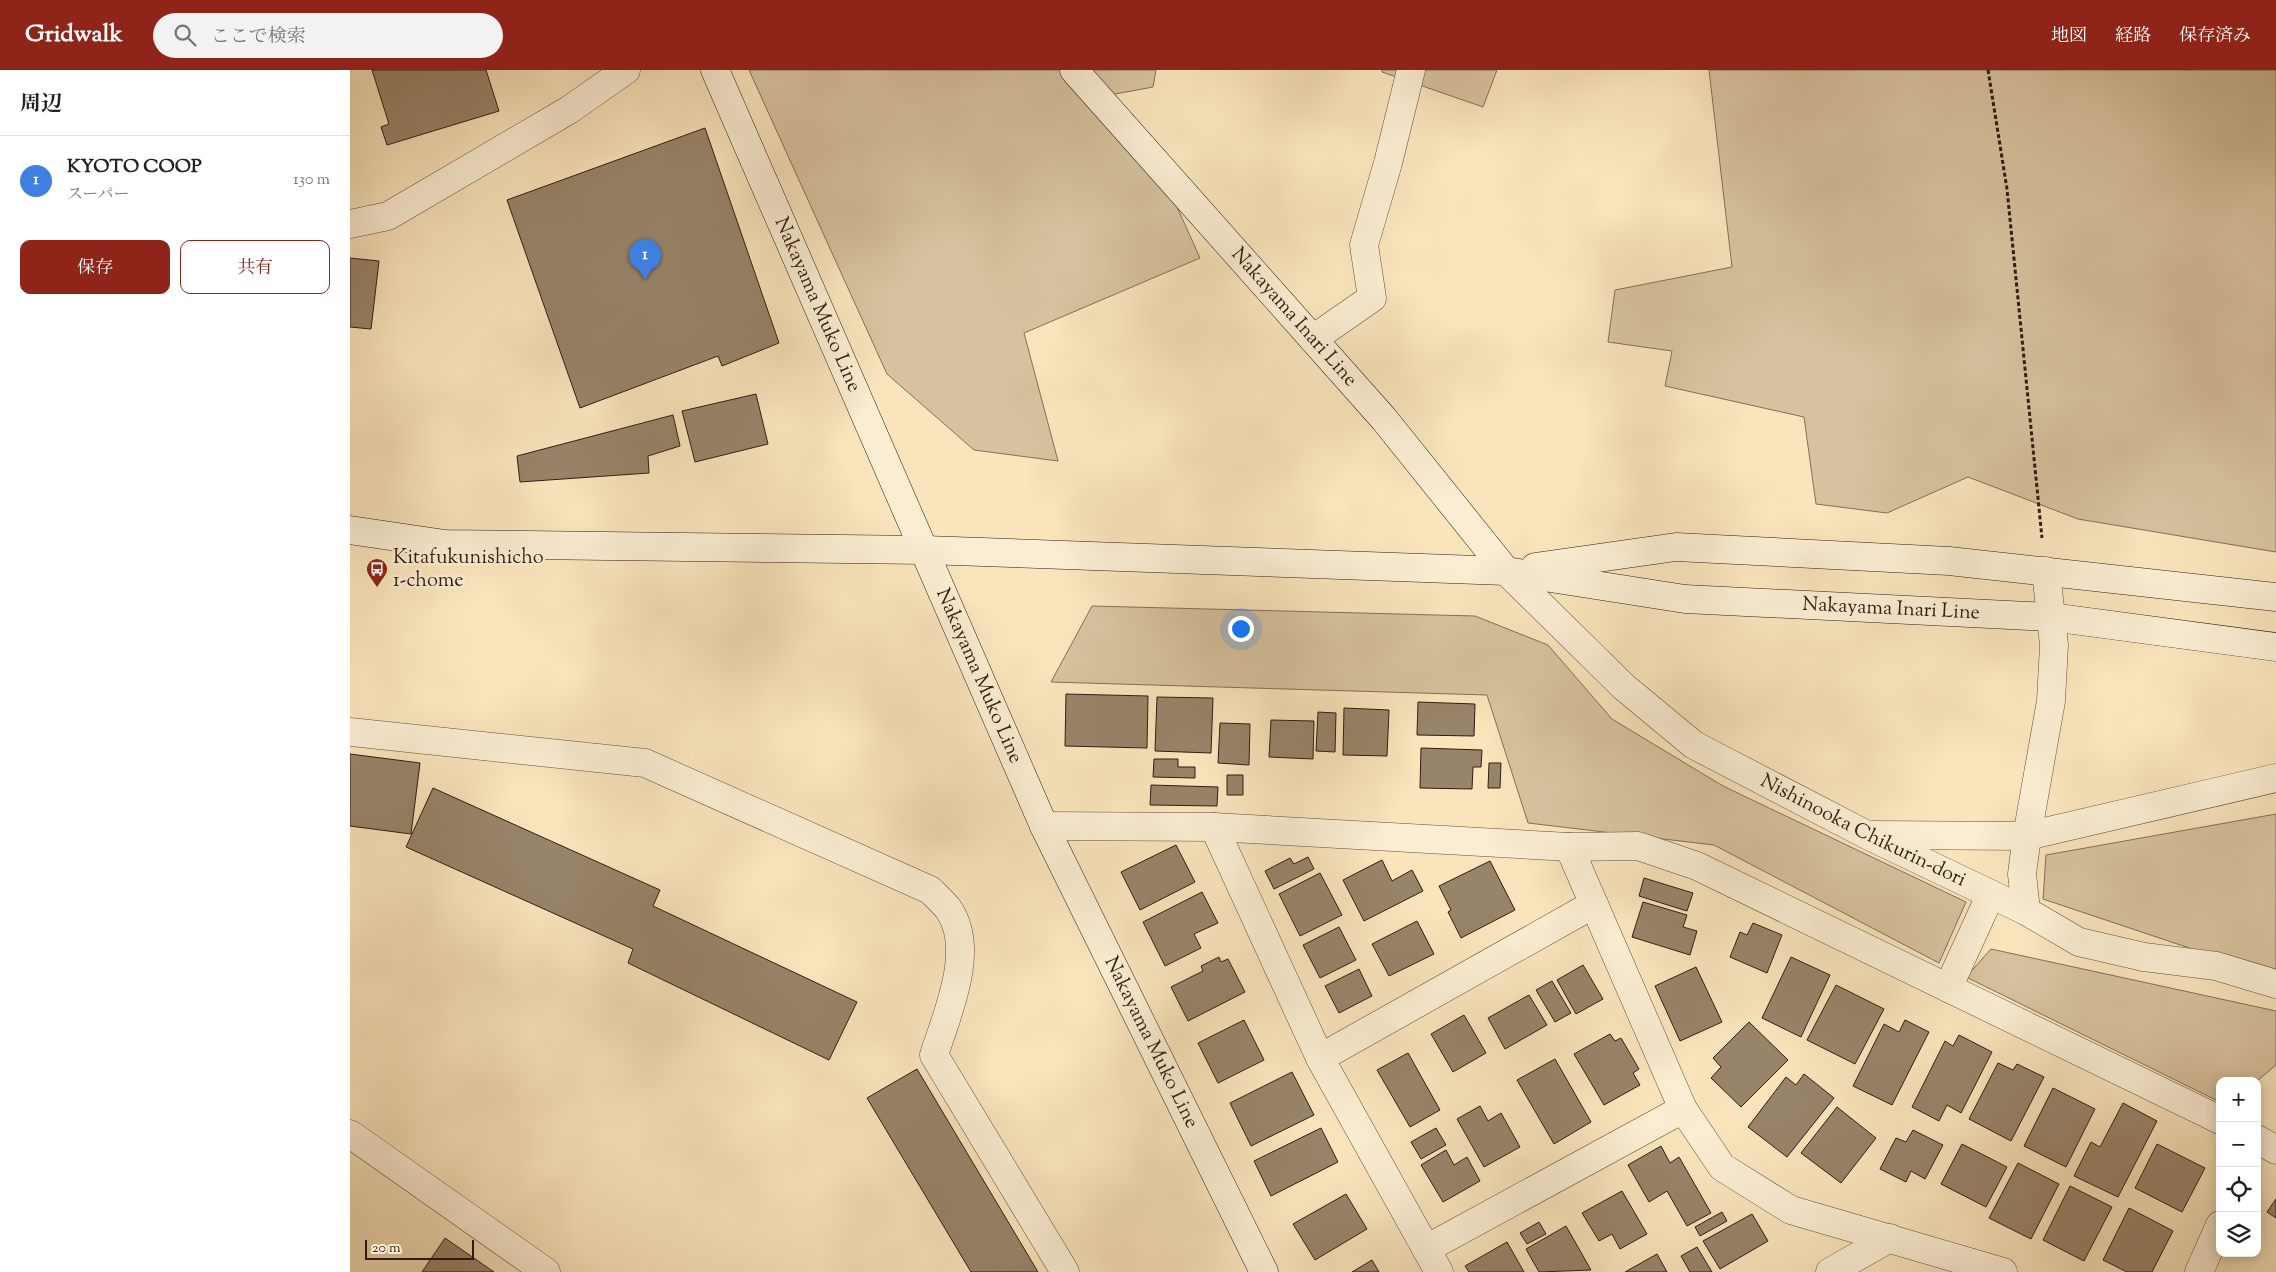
<!DOCTYPE html>
<html lang="ja">
<meta charset="utf-8">
<style>
body{margin:0;font-family:"Sorts Mill Goudy","Noto Serif JP",serif;background:#f2f2f2;color:#222}
.controls{position:absolute;right:15px;bottom:15px;display:grid;overflow:hidden;border-radius:10px;box-shadow:0 2px 12px #0003}
.controls button{width:45px;height:45px;display:grid;place-items:center;padding:0;border:0;border-bottom:1px solid #e0e0e0;background:#fff;color:#222;font:25px sans-serif}
.scale{position:absolute;left:15px;bottom:12px;width:109px;box-sizing:border-box;padding-left:5px;border:2px solid #2f1c12;border-top:0;font-size:14px;line-height:18px;white-space:nowrap;color:#2f1c12;-webkit-text-stroke:4px #fbedd3;paint-order:stroke}
.you{position:absolute;left:890px;top:558px;width:18px;height:18px;margin:-12px;border:4px solid #fff;border-radius:50%;background:#1a73e8;box-shadow:0 0 0 8px #1a73e833}
.badge{display:grid;place-items:center;width:32px;height:32px;border-radius:50%;background:#8f2418;color:#fff;font-size:16px;font-weight:700}
.pin{position:absolute;translate:-50% -41px;filter:drop-shadow(0 1px 2px #0008)}
.pin::after{content:'';position:absolute;top:26px;width:18px;height:15px;background:inherit;clip-path:polygon(0 0,100% 0,50% 100%)}
.list{margin:0;padding:0;list-style:none}
h2{display:flex;justify-content:space-between;align-items:center;height:65px;margin:0;padding:0 20px;font-size:21px}
h2 small{font-size:16px;font-weight:400;color:#767676}
.list li{display:grid;grid-template-columns:32px 1fr auto;gap:15px;align-items:center;box-sizing:border-box;height:90px;padding:0 20px;border-top:1px solid #e0e0e0}
.list b{display:block;font-size:19px;white-space:nowrap}
.list p{margin:0;font-size:16px;white-space:nowrap;color:#767676}
.list em{font-size:16px;font-style:normal;color:#767676}
.actions{display:flex;gap:10px;padding:15px 20px}
.actions a{flex:1;padding:11px 0;border:1px solid #8f2418;border-radius:10px;text-align:center;font-size:18px;color:#8f2418}
.actions .main{background:#8f2418;color:#fff}
.icon{flex:none;width:28px;height:28px;fill:none;stroke:currentColor;stroke-width:2;stroke-linecap:round;stroke-linejoin:round}
.map{position:relative;flex:none;width:1926px;height:1202px;overflow:hidden}
header{display:flex;align-items:center;gap:30px;box-sizing:border-box;height:70px;padding:0 25px;background:#8f2418;color:#fff}
header strong{font-size:24px}
nav{display:flex;gap:28px;margin-inline-start:auto;font-size:18px}
.search{width:350px;height:45px;background:#f2f2f2;display:flex;align-items:center;gap:12px;box-sizing:border-box;padding:0 18px;border-radius:28px;color:#767676;font-size:19px}
main{display:flex}
aside{flex:1;background:#fff}
.map>svg:first-child{display:block}
.green{fill:#d7c29f;stroke:#836f58}
.building{fill:#98846a;stroke:#2f1c12}
.lines{fill:none;stroke-linecap:round;stroke-linejoin:round}
.street-casing{stroke:#624e3c;stroke-width:29}
.secondary-casing{stroke:#2f1c12;stroke-width:29}
.path{stroke:#2f1c12;stroke-width:3;stroke-dasharray:4 2.5;stroke-linecap:butt}
.street{stroke:#fbedd3;stroke-width:28}
.secondary{stroke:#fbedd3;stroke-width:28}
.labels{text-anchor:middle;dominant-baseline:central;stroke-width:5;stroke-linejoin:round;paint-order:stroke}
.street-label{font-size:20px;fill:#2f1c12;stroke:#fbedd3}
.poi-label{font-size:20px;fill:#2f1c12;stroke:#fbedd3;text-anchor:start}
</style>
<header>
<strong>Gridwalk</strong>
<div class="search"><svg class="icon" aria-label="search" viewBox="0 0 24 24"><circle cx="10" cy="10" r="6"/><path d="M15 15l6 6"/></svg>ここで検索</div>
<nav><a>地図</a><a>経路</a><a>保存済み</a></nav>
</header>
<main>
<aside>
<h2>周辺<small></small></h2>
<ul class="list">
<li><span class="badge" style="background:#3f7fe0">1</span><div><b>KYOTO COOP</b><p>スーパー</p></div><em>130 m</em></li>
</ul>
<div class="actions"><a class="main">保存</a><a>共有</a></div>
</aside>
<div class="map">
<svg width="1926" height="1202" viewBox="0 0 1926 1202">
<rect width="100%" height="100%" fill="#f9e4bc"/>
<filter id="stains"><feTurbulence type="fractalNoise" baseFrequency=".004" numOctaves="4"/><feColorMatrix values="0 0 0 0 .2 0 0 0 0 .09 0 0 0 0 .02 0 0 0 .5 -.17"/></filter>
<radialGradient id="worn" r=".72"><stop offset=".6" stop-color="#630" stop-opacity="0"/><stop offset="1" stop-color="#630" stop-opacity=".3"/></radialGradient>
<path class="green" d="M399 0H806L803 17 738 29 823 128 850 188 674 263 708 391 624 380 537 304Z
M1032 0H1147L1133 37 1032 2Z
M1359 0H1926V482L1728 449 1618 407 1537 443 1466 434 1454 347 1315 316 1322 281 1258 272 1265 220 1382 197Z
M742 536 1125 546 1198 575 1262 649 1373 716 1616 832 1589 893 1364 775 1178 753 1137 625 701 612Z
M1926 744V910L1884 893 1693 829 1696 785Z
M1641 879 1926 941V995L1907 1011H1870V1032L1616 907Z"/>
<path class="building" d="M22 0H136L149 41 37 75 31 57 39 54Z
M355 58 429 273 372 296 368 286 230 338 157 130Z
M0 188 29 191 21 259 0 257Z
M406 324 418 374 345 392 332 341Z
M323 345 330 376 298 386 299 403 170 412 167 386Z
M716 624 798 626 797 678 715 676Z
M807 627 863 628 861 683 805 681Z
M1068 632 1125 634 1124 666 1067 665Z
M994 638 1039 640 1037 686 993 685Z
M968 642 986 643 985 682 966 681Z
M921 650 964 651 963 689 919 687Z
M870 653 900 654 899 695 868 693Z
M1071 678 1132 680 1131 697H1123L1122 719 1070 718Z
M0 684 70 693 61 764 0 756Z
M804 689H828V697H845V708L803 707Z
M1139 693H1151L1150 718H1138Z
M877 705H893V725H877Z
M801 715 868 717 867 736 800 735Z
M83 718 310 820 303 836 507 932 479 990 278 893 283 879 56 777Z
M826 775 845 812 790 840 771 802Z
M958 787 964 799 924 819 915 801 940 788 944 794Z
M1032 790 1042 811 1062 800 1073 821 1014 851 993 810Z
M1140 791 1165 840 1111 868 1098 842 1101 840 1089 816Z
M970 803 992 845 950 866 929 824Z
M1294 808 1343 823 1337 841 1289 826Z
M852 822 868 853 844 864 851 878 815 896 793 852Z
M1293 832 1337 845 1333 857 1347 861 1340 885 1282 867Z
M1067 851 1084 884 1039 906 1022 874Z
M1403 853 1432 865 1417 903 1380 887 1390 862 1397 865Z
M989 857 1006 890 970 908 953 875Z
M869 887 871 892 878 889 895 922 838 951 821 917 853 901 851 896Z
M1441 887 1480 905 1451 967 1412 948Z
M1233 895 1253 929 1226 944 1207 910Z
M1346 897 1372 952 1330 971 1305 916Z
M1009 899 1022 926 989 943 975 916Z
M1202 911 1221 943 1205 952 1186 920Z
M1486 915 1534 939 1505 994 1457 970Z
M1179 925 1197 955 1155 979 1138 948Z
M1114 945 1136 983 1103 1002 1081 964Z
M894 950 914 990 868 1013 848 973Z
M1555 950 1579 962 1542 1035 1503 1016 1534 954 1549 962Z
M1399 952 1438 990 1391 1037 1361 1008 1371 997 1363 988Z
M1260 964 1265 971 1271 968 1289 999 1283 1003 1290 1015 1254 1035 1224 984Z
M1609 965 1642 982 1611 1043 1597 1035 1589 1051 1562 1037 1595 971 1603 976Z
M1058 983 1090 1040 1060 1057 1027 1000Z
M1205 989 1241 1052 1204 1074 1167 1010Z
M1648 993 1663 1000 1667 994 1694 1007 1661 1071 1619 1049Z
M567 999 688 1202H621L517 1028Z
M942 1002 964 1045 901 1076 880 1033Z
M1454 1004 1484 1028 1437 1087 1398 1057 1436 1007 1446 1015Z
M1703 1018 1745 1039 1716 1097 1674 1076Z
M1773 1033 1807 1051 1768 1127 1724 1106 1741 1072 1750 1077Z
M1130 1036 1138 1051 1151 1043 1170 1077 1134 1097 1107 1049Z
M1487 1037 1526 1068 1491 1113 1451 1083Z
M971 1058 988 1092 921 1126 904 1091Z
M1086 1058 1096 1075 1071 1089 1061 1072Z
M1563 1060 1593 1075 1575 1109 1561 1101 1556 1112 1530 1099 1546 1068 1556 1072Z
M1612 1074 1657 1097 1636 1137 1591 1114Z
M1807 1074 1855 1098 1832 1142 1785 1118Z
M1311 1076 1320 1093 1329 1087 1361 1143 1337 1156 1317 1121 1299 1132 1278 1095Z
M1096 1080 1104 1095 1117 1087 1130 1111 1093 1132 1071 1095Z
M1668 1093 1709 1114 1681 1169 1639 1148Z
M1720 1116 1762 1137 1734 1191 1693 1170Z
M1272 1121 1297 1164 1270 1179 1262 1164 1249 1171 1232 1143Z
M996 1124 1017 1159 965 1190 943 1154Z
M1926 1129V1148L1917 1142Z
M1779 1138 1823 1161 1802 1202H1777L1753 1190Z
M1372 1142 1377 1151 1350 1166 1345 1157Z
M1402 1144 1418 1171 1370 1199 1353 1171Z
M1189 1152 1196 1164 1177 1174 1170 1163Z
M1216 1156 1241 1200 1189 1202 1176 1179Z
M95 1168 144 1202H72Z
M1157 1172 1174 1202H1119L1115 1196Z
M1347 1177 1362 1202H1340L1331 1186Z
M1307 1184 1317 1202H1275Z
M1022 1190 1029 1202H1002Z"/>
<g class="lines">
<g class="street-casing">
<g id="street">
<path d="M0 154 38 146 219 40 276 0"/>
<path d="M963 269 1022 228 1014 175 1038 93 1061 0"/>
<path id="s1" d="M1156 501 1274 617 1344 675 1517 765 1676 841 1729 872 1794 887 1866 896 1926 914"/>
<path d="M0 662 295 693 580 820C586 826 594 833 599 840 626 880 597 944 584 985L715 1202"/>
<path d="M694 756 864 757 1219 777 1288 776 1347 796 1870 1050"/>
<path d="M864 757 970 988 1089 1202"/>
<path d="M1524 765 1677 766 1926 708"/>
<path d="M1219 777 1333 1039 1372 1097 1441 1140 1653 1202"/>
<path d="M1676 841 1672 804 1677 766 1701 631 1704 575 1696 501"/>
<path d="M1598 918 1640 826"/>
<path d="M970 988 1244 834"/>
<path d="M0 1064 196 1202"/>
<path d="M1907 1069 1926 1080"/>
<path d="M1076 1179 1333 1039"/>
<path d="M1480 1202 1540 1168"/>
<path d="M1849 1202 1870 1155"/>
</g>
</g>
<g class="secondary-casing">
<g id="secondary">
<path id="s2" d="M365 0 694 756 914 1202"/>
<path id="s3" d="M724 0 1034 349 1156 501"/>
<path id="s4" d="M0 460 95 474 575 480 1156 501 1335 529 1701 547 1926 577"/>
<path d="M1185 497 1326 477 1599 491 1926 527"/>
</g>
</g>
<path class="path" d="M1638 0 1657 119 1692 468"/>
<use href="#street" class="street"/>
<use href="#secondary" class="secondary"/>
</g>
<defs>
<g id="bus-pin" transform="scale(1.125)"><path d="M0 17L-7.5 6A9.5 9.5 0 1 1 7.5 6Z" fill="#8f2418" stroke="#fbedd3"/><path d="M-5-6H5V4H4V6H2V4H-2V6H-4V4H-5ZM-3.5-4V0h7V-4ZM-3.5 1.2v1.5H-2V1.2ZM2 1.2v1.5H3.5V1.2Z" fill="#fff"/></g>
</defs>
<g fill-rule="evenodd">
<use href="#bus-pin" x="27" y="499"/>
</g>
<g class="labels">
<g class="street-label">
<text stroke="none"><textPath href="#s2" startOffset="256">Nakayama Muko Line</textPath></text>
<text stroke="none"><textPath href="#s3" startOffset="331">Nakayama Inari Line</textPath></text>
<text stroke="none"><textPath href="#s4" startOffset="1545">Nakayama Inari Line</textPath></text>
<text stroke="none"><textPath href="#s2" startOffset="661">Nakayama Muko Line</textPath></text>
<text stroke="none"><textPath href="#s1" startOffset="446">Nishinooka Chikurin-dori</textPath></text>
<text stroke="none"><textPath href="#s2" startOffset="1066">Nakayama Muko Line</textPath></text>
</g>
<g class="poi-label">
<text x="43" y="488">Kitafukunishicho<tspan x="43" dy="23">1-chome</tspan></text>
</g>
</g>
<rect width="100%" height="100%" filter="url(#stains)"/>
<rect width="100%" height="100%" fill="url(#worn)"/>
</svg>
<div class="controls">
<button>+</button>
<button>−</button>
<button><svg class="icon" aria-label="locate" viewBox="0 0 24 24"><circle cx="12" cy="12" r="6"/><path d="M12 2v4M12 18v4M2 12h4M18 12h4"/></svg></button>
<button><svg class="icon" aria-label="layers" viewBox="0 0 24 24"><path d="M12 4l9 5-9 5-9-5zM3 14l9 5 9-5"/></svg></button>
</div>
<div class="scale">20 m</div>
<div class="you"></div>
<div class="pin badge" style="left:295px;top:210px;background:#3f7fe0">1</div>
</div>
</main>
